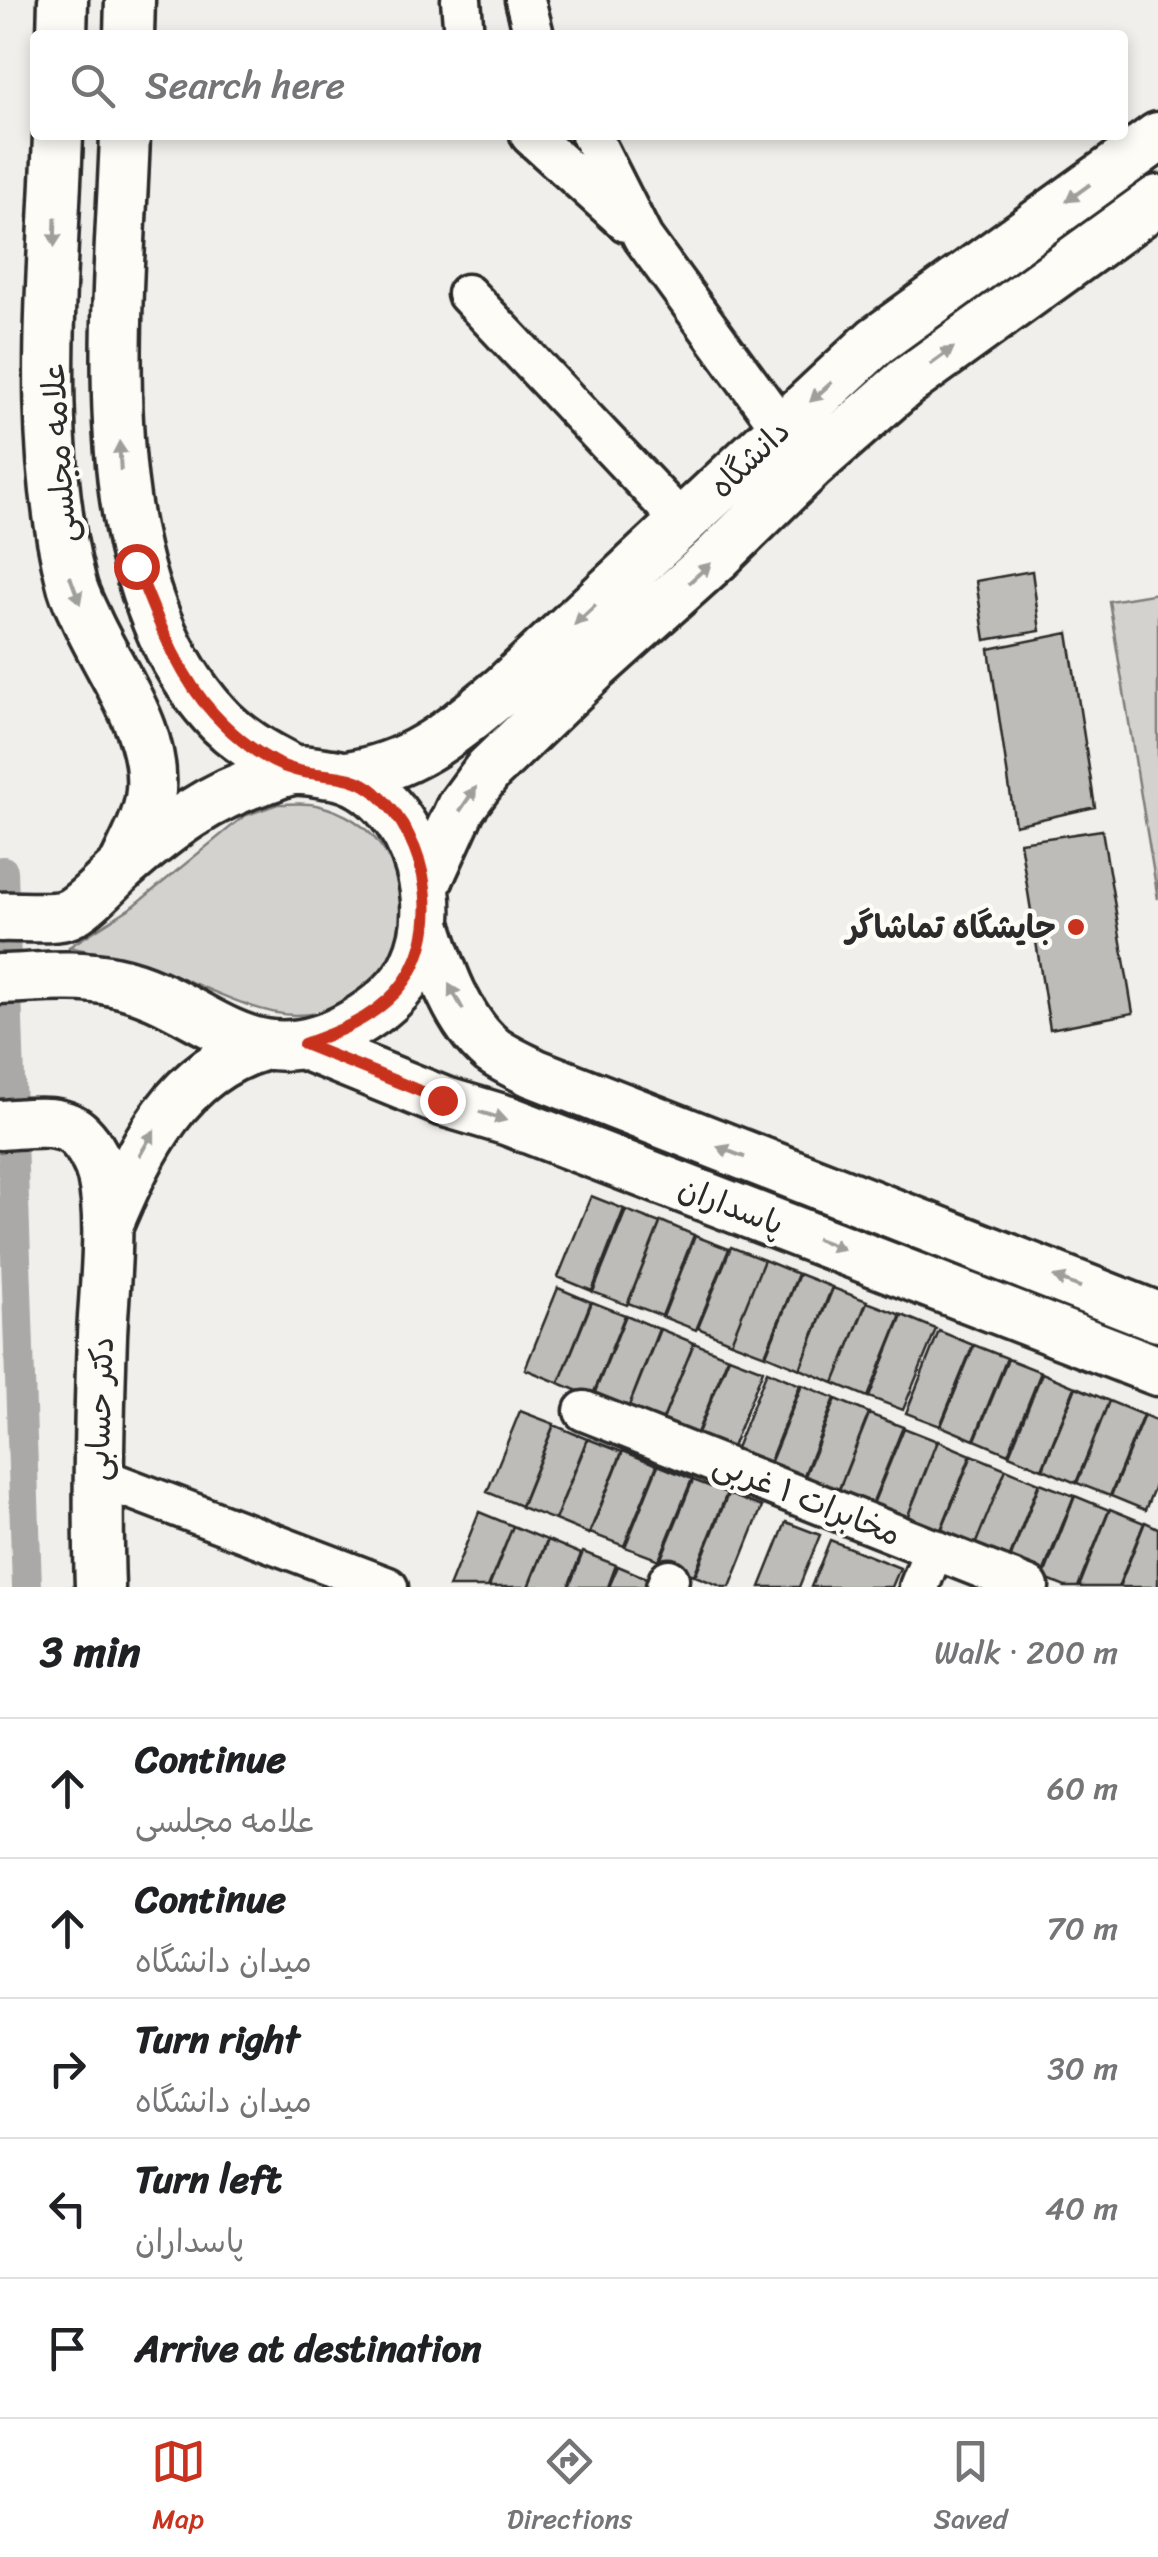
<!DOCTYPE html>
<meta charset="utf-8">
<style>
body{margin:0;font-family:Sriracha,"Playpen Sans Arabic",sans-serif;background:#f6f6f6;color:#202124}
.stop{position:absolute;width:30px;height:30px;margin:-22px;border:8px solid #c8321e;border-radius:50%;background:#fff}
.stop.end{background:#c8321e;border-color:#fff;box-shadow:0 2px 10px #0008}
.list{margin:0;padding:0;list-style:none}
h2{display:flex;justify-content:space-between;align-items:center;height:130px;margin:0;padding:0 40px;font-size:42px}
h2 small{font-size:32px;font-weight:400;color:#757577}
.list li{display:grid;grid-template-columns:65px 1fr auto;gap:30px;align-items:center;box-sizing:border-box;height:140px;padding:0 40px;border-top:2px solid #e0e0e0}
.list b{display:block;font-size:38px;white-space:nowrap}
.list p{margin:0;font-size:32px;white-space:nowrap;color:#757577}
.list em{font-size:32px;font-style:normal;color:#757577}
.icon{flex:none;width:55px;height:55px;fill:none;stroke:currentColor;stroke-width:2;stroke-linecap:round;stroke-linejoin:round}
.map{position:relative;flex:none;width:1158px;height:1587px;overflow:hidden}
.search{position:absolute;background:#fff;box-shadow:0 5px 15px #0003;left:30px;right:30px;top:30px;height:110px;display:flex;align-items:center;gap:25px;box-sizing:border-box;padding:0 35px;border-radius:10px;color:#757577;font-size:38px}
.sheet{height:830px;background:#fff}
nav{display:flex;justify-content:space-around;align-items:center;box-sizing:border-box;height:140px;border-top:2px solid #e0e0e0;background:#fff;font-size:28px;color:#757577}
nav a{display:grid;justify-items:center;gap:5px}
nav .on{color:#c8321e}
.map>svg:first-child{display:block}
.green{fill:#d3d2cf;stroke:#7f7e7d;stroke-width:2.5}
.lines{fill:none;stroke-linecap:round;stroke-linejoin:round}
.stream{stroke:#777775;stroke-width:9}
.canal{stroke:#aaa9a7;stroke-width:30}
.building{fill:#bdbcb8;stroke:#2b2b2b;stroke-width:2.5}
.minor-casing{stroke:#2b2b2b;stroke-width:45}
.major-casing{stroke:#2b2b2b;stroke-width:55}
.minor{stroke:#fdfcf7;stroke-width:38}
.major{stroke:#fdfcf7;stroke-width:48}
.oneway{fill:#9e9e9b}
.route{stroke:#c8321e;stroke-width:12}
.poi-dot{fill:#c8321e;stroke:#fdfcf7;stroke-width:4}
.labels{text-anchor:middle;dominant-baseline:central;stroke-width:9;stroke-linejoin:round;paint-order:stroke}
.street-label{font-size:32px;fill:#2b2b2b;stroke:#fdfcf7}
.poi-label{font-size:32px;font-weight:bold;fill:#2b2b2b;stroke:#fdfcf7;text-anchor:end}
</style>
<div class="map">
<svg width="1158" height="1587" viewBox="0 0 1158 1587">
<rect width="100%" height="100%" fill="#f0efeb"/>
<filter id="ink" filterUnits="userSpaceOnUse"><feTurbulence type="fractalNoise" baseFrequency=".01" numOctaves="2"/><feDisplacementMap in="SourceGraphic" scale="20" xChannelSelector="R" yChannelSelector="G"/><feConvolveMatrix kernelMatrix="1 2 1 2 8 2 1 2 1" color-interpolation-filters="sRGB"/></filter>
<g filter="url(#ink)">
<path class="green" d="M1158 593V899L1109 601Z
M278 804C290 804 305 802 316 805 441 833 423 1015 295 1015 254 1015 192 980 151 966 124 957 96 953 69 947L135 905 244 816Z"/>
<g class="lines">
<path class="stream" d="M0 864 3 871"/>
<path class="canal" d="M3 871 27 1587"/>
</g>
<path class="building" d="M1032 571 1040 631 985 640 976 581Z
M1068 633 1095 807 1015 825 989 649Z
M1102 830 1133 1013 1050 1029 1020 842Z
M591 1196 624 1209 592 1291 558 1277Z
M626 1210 660 1223 627 1305 593 1292Z
M661 1221 694 1235 662 1316 628 1303Z
M695 1236 729 1249 696 1330 663 1317Z
M731 1247 764 1260 731 1342 698 1328Z
M764 1260 798 1274 765 1355 731 1342Z
M799 1274 832 1287 800 1369 766 1355Z
M558 1288 591 1302 559 1383 525 1369Z
M833 1288 867 1301 834 1383 800 1369Z
M592 1302 625 1315 592 1397 559 1383Z
M867 1302 901 1315 868 1397 834 1383Z
M626 1315 659 1329 627 1411 593 1397Z
M902 1315 936 1329 903 1410 869 1397Z
M660 1329 694 1343 661 1424 627 1411Z
M939 1331 973 1345 940 1426 906 1413Z
M694 1343 728 1357 695 1438 661 1425Z
M974 1345 1007 1358 974 1440 941 1426Z
M729 1357 763 1370 730 1452 696 1438Z
M1008 1359 1041 1372 1008 1454 975 1440Z
M767 1371 800 1385 768 1466 734 1453Z
M1042 1373 1075 1387 1042 1469 1009 1455Z
M802 1385 835 1398 802 1480 769 1466Z
M1076 1387 1109 1401 1076 1483 1043 1469Z
M836 1399 869 1413 837 1494 803 1481Z
M1109 1401 1143 1415 1110 1496 1077 1483Z
M520 1411 554 1424 521 1506 487 1492Z
M869 1414 903 1427 870 1509 837 1495Z
M1144 1415 1158 1421V1478L1145 1510 1111 1496Z
M554 1425 587 1439 555 1520 521 1507Z
M904 1428 937 1441 905 1523 871 1509Z
M588 1439 622 1452 589 1534 555 1520Z
M938 1441 971 1455 938 1537 905 1523Z
M623 1451 657 1465 624 1546 590 1533Z
M972 1455 1006 1469 973 1550 939 1537Z
M658 1465 692 1479 659 1560 625 1547Z
M1006 1469 1039 1483 1007 1564 973 1550Z
M693 1480 727 1493 694 1575 660 1561Z
M1040 1483 1074 1496 1041 1578 1008 1564Z
M728 1494 762 1507 730 1587H723L695 1576Z
M1075 1496 1109 1510 1078 1587H1065L1043 1578Z
M1110 1509 1144 1523 1118 1587H1079Z
M479 1512 513 1526 488 1587H449Z
M786 1522 820 1535 799 1587H760Z
M1145 1522 1158 1528V1587H1119Z
M513 1526 547 1540 528 1587H489Z
M548 1540 581 1554 568 1587H529Z
M830 1540 900 1568 892 1587H811Z
M583 1552 616 1565 608 1587H569Z
M618 1566 651 1580 648 1587H609Z"/>
<g class="lines">
<g class="minor-casing">
<path id="minor" d="M461 0 464 35
M525 0 534 35
M530 135 626 222
M591 135 643 238 796 448
M467 294 684 524
M584 1411 1029 1587
M96 1476 388 1587
M666 1587 669 1579
M919 1587 934 1549"/>
</g>
<g class="major-casing">
<path id="major" d="M62 35 63 0
M129 35 130 0
M58 135C53 279 35 440 71 581 74 596 82 609 88 623 113 677 160 736 150 799 146 822 135 842 125 863
M125 135C119 313 85 571 214 714 236 739 264 755 294 770
M347 776C415 766 453 731 504 689L876 341 1158 137
M425 886 461 807 489 769 596 666 716 558 810 466 905 383 1158 200
M0 917C16 916 54 920 68 914 86 906 109 879 125 865 167 828 211 795 265 779 274 776 285 771 294 770 306 769 320 773 332 774 376 780 409 826 420 867 429 899 429 933 415 963 403 991 378 1010 352 1025 249 1084 205 1000 113 981 76 973 37 978 0 979
M426 924C439 966 457 1021 492 1050 504 1059 520 1066 534 1073L1158 1317
M304 1045 442 1101 509 1121 1158 1371
M0 1125C25 1124 61 1116 80 1136 90 1146 99 1163 102 1176 113 1223 104 1287 102 1336 99 1420 97 1503 100 1587
M109 1223C141 1148 178 1070 262 1046"/>
</g>
<use href="#minor" class="minor"/>
<use href="#major" class="major"/>
</g>
<defs><path id="oneway-solid" d="M-6-.8H1V-3.2L6.5 0L1 3.2V.8H-6Z" transform="scale(2.5)"/></defs>
<g class="oneway">
<use href="#oneway-solid" transform="translate(1078 193) rotate(144)"/>
<use href="#oneway-solid" transform="translate(55 232) rotate(92)"/>
<use href="#oneway-solid" transform="translate(942 356) rotate(-36)"/>
<use href="#oneway-solid" transform="translate(821 392) rotate(138)"/>
<use href="#oneway-solid" transform="translate(120 456) rotate(-93)"/>
<use href="#oneway-solid" transform="translate(700 573) rotate(-42)"/>
<use href="#oneway-solid" transform="translate(75 590) rotate(70)"/>
<use href="#oneway-solid" transform="translate(585 615) rotate(137)"/>
<use href="#oneway-solid" transform="translate(468 799) rotate(-56)"/>
<use href="#oneway-solid" transform="translate(456 997) rotate(-119)"/>
<use href="#oneway-solid" transform="translate(493 1116) rotate(17)"/>
<use href="#oneway-solid" transform="translate(147 1143) rotate(-60)"/>
<use href="#oneway-solid" transform="translate(731 1152) rotate(-159)"/>
<use href="#oneway-solid" transform="translate(830 1244) rotate(21)"/>
<use href="#oneway-solid" transform="translate(1067 1282) rotate(-159)"/>
</g>
</g>
<g class="lines" filter="url(#ink)">
<path class="route" d="M136 566C157 617 176 673 214 714 234 736 266 763 295 770 324 778 350 771 375 792 430 839 447 937 396 992 371 1019 338 1032 304 1044L442 1100"/>
</g>
<circle class="poi-dot" cx="1076" cy="927" r="10"/>
<g class="labels">
<g class="street-label">
<text transform="translate(59 452) rotate(-94)">علامه مجلسی</text>
<text transform="translate(750 459) rotate(-44)">دانشگاه</text>
<text transform="translate(731 1206) rotate(21)">پاسداران</text>
<text transform="translate(100 1409) rotate(-88)">دکتر حسابی</text>
<text transform="translate(807 1499) rotate(22)">مخابرات ۱ غربی</text>
</g>
<g class="poi-label">
<text x="1056" y="927">جایشگاه تماشاگر</text>
</g>
</g>
</svg>
<div class="stop" style="left:136px;top:566px"></div>
<div class="stop end" style="left:442px;top:1100px"></div>
<div class="search"><svg class="icon" aria-label="search" viewBox="0 0 24 24"><circle cx="10" cy="10" r="6"/><path d="M15 15l6 6"/></svg>Search here</div>
</div>
<section class="sheet">
<h2>3 min<small>Walk · 200 m</small></h2>
<ul class="list">
<li><svg class="icon" aria-label="ahead" viewBox="0 0 24 24"><path d="M12 20V5M6 11l6-6 6 6"/></svg><div><b>Continue</b><p>علامه مجلسی</p></div><em>60 m</em></li>
<li><svg class="icon" aria-label="ahead" viewBox="0 0 24 24"><path d="M12 20V5M6 11l6-6 6 6"/></svg><div><b>Continue</b><p>میدان دانشگاه</p></div><em>70 m</em></li>
<li><svg class="icon" aria-label="right" viewBox="0 0 24 24"><path d="M7 20v-9h11M14 6l5 5-5 5"/></svg><div><b>Turn right</b><p>میدان دانشگاه</p></div><em>30 m</em></li>
<li><svg class="icon" aria-label="left" viewBox="0 0 24 24"><path d="M17 20v-9H6M10 6l-5 5 5 5"/></svg><div><b>Turn left</b><p>پاسداران</p></div><em>40 m</em></li>
<li><svg class="icon" aria-label="arrive" viewBox="0 0 24 24"><path d="M6 21V4h12l-3 4 3 4H6"/></svg><div><b>Arrive at destination</b></div></li>
</ul>
</section>
<nav>
<a class="on"><svg class="icon" aria-label="map" viewBox="0 0 24 24"><path d="M3 6l6-2 6 2 6-2v14l-6 2-6-2-6 2zM9 4v14M15 6v14"/></svg>Map</a>
<a><svg class="icon" aria-label="directions" viewBox="0 0 24 24"><path d="M12 3l9 9-9 9-9-9zM9 14v-3h6M13 9l2 2-2 2"/></svg>Directions</a>
<a><svg class="icon" aria-label="saved" viewBox="0 0 24 24"><path d="M7 4h10v16l-5-4-5 4z"/></svg>Saved</a>
</nav>
